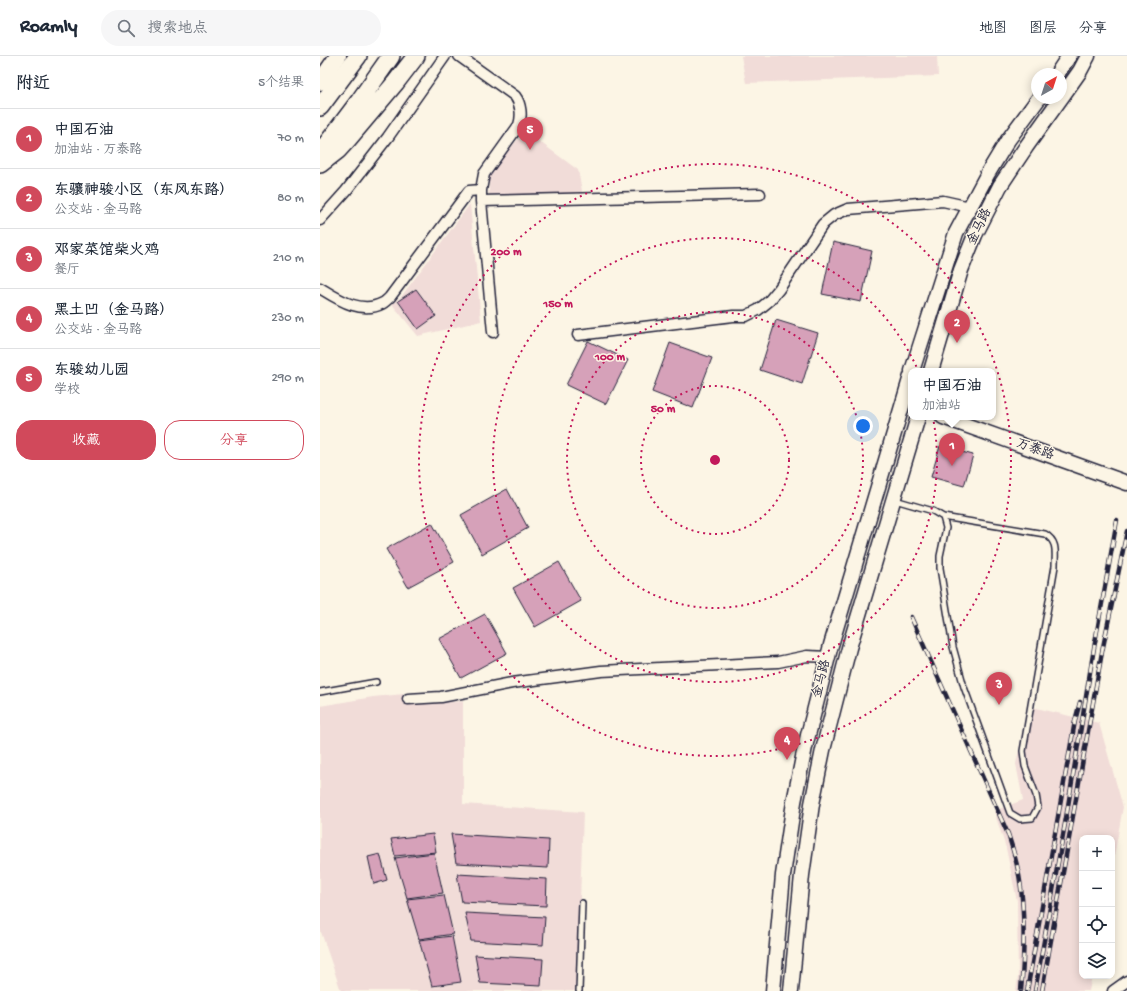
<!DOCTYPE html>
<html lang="zh">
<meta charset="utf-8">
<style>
body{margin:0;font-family:"Gochi Hand","LXGW WenKai TC",sans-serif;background:#f6f6f7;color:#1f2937}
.controls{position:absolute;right:12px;bottom:12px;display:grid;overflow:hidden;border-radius:8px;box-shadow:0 2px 10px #0003}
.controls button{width:36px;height:36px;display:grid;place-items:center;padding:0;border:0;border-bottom:1px solid #e0e1e3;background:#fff;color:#1f2937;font:20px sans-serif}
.compass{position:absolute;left:711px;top:12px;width:36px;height:36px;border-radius:50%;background:#fff;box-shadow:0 2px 10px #0003;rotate:39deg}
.you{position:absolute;left:543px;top:370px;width:14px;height:14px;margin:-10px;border:3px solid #fff;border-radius:50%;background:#1a73e8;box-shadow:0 0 0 6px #1a73e833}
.badge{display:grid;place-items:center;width:26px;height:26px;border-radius:50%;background:#d1495b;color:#fff;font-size:13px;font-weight:700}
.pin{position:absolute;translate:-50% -33px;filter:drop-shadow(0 1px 2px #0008)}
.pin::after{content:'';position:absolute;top:21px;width:14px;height:12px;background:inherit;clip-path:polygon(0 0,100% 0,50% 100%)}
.popup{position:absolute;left:588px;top:312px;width:88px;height:52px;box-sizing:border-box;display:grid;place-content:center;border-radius:8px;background:#fff;filter:drop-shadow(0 1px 3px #0005);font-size:13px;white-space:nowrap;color:#747a83}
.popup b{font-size:15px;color:#1f2937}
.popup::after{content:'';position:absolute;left:50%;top:100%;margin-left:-8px;border:8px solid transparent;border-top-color:#fff}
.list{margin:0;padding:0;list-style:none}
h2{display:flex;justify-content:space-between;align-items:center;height:52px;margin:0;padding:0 16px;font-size:17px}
h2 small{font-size:13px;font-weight:400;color:#747a83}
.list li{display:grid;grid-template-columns:26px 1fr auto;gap:12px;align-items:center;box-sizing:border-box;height:60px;padding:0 16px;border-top:1px solid #e0e1e3}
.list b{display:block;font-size:15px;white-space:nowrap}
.list p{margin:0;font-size:13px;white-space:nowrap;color:#747a83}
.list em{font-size:13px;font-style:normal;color:#747a83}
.actions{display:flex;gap:8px;padding:12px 16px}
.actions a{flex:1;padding:9px 0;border:1px solid #d1495b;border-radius:16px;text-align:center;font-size:14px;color:#d1495b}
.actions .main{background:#d1495b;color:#fff}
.icon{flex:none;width:22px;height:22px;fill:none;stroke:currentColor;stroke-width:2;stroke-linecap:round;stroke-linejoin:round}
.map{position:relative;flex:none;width:807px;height:935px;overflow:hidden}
header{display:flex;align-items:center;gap:24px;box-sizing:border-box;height:56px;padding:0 20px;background:#fff;border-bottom:1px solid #e0e1e3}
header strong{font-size:19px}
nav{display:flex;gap:22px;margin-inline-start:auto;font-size:14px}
.search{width:280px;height:36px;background:#f6f6f7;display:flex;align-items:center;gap:10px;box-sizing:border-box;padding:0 14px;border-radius:22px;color:#747a83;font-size:15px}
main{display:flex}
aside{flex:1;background:#fff}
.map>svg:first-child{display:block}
.built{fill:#f1dcd8}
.building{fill:#d6a1b9;stroke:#22223b}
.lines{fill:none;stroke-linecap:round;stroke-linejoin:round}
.service-casing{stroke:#22223b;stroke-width:8}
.minor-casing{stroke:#22223b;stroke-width:13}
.secondary-casing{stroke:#22223b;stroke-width:17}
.primary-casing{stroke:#22223b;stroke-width:19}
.trunk-casing{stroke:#22223b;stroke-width:20}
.service{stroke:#fcf5e5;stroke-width:5}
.minor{stroke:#fcf5e5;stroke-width:10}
.secondary{stroke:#fcf5e5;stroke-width:14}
.primary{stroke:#fcf5e5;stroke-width:16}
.trunk{stroke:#fcf5e5;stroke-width:17}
.rail-casing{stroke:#22223b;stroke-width:4.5}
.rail{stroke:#fcf5e5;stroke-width:3;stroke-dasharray:9;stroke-linecap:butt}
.ring{fill:none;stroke:#c2185b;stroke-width:2;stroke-dasharray:2 4}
.labels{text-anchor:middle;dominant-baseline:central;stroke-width:3;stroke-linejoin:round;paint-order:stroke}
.street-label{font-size:13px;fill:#22223b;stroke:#fcf5e5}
.centre{fill:#c2185b;stroke:#fcf5e5;stroke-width:2}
.ring-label{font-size:12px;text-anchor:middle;font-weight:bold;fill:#c2185b;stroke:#fcf5e5;stroke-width:3;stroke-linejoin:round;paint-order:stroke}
</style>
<header>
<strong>Roamly</strong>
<div class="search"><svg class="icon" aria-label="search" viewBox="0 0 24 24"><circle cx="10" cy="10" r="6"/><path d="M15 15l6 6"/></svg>搜索地点</div>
<nav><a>地图</a><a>图层</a><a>分享</a></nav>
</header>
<main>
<aside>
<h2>附近<small>5个结果</small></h2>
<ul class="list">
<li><span class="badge">1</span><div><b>中国石油</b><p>加油站 · 万泰路</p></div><em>70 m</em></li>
<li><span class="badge">2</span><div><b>东骧神骏小区（东风东路）</b><p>公交站 · 金马路</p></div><em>80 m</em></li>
<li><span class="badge">3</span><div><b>邓家菜馆柴火鸡</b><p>餐厅</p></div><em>210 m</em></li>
<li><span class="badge">4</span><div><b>黑土凹（金马路）</b><p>公交站 · 金马路</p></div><em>230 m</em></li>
<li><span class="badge">5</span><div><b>东骏幼儿园</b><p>学校</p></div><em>290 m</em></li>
</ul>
<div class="actions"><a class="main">收藏</a><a>分享</a></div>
</aside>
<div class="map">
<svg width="807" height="935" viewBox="0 0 807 935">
<rect width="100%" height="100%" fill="#fcf5e5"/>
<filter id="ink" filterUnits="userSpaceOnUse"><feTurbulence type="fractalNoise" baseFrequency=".025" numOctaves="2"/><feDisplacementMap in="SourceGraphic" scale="8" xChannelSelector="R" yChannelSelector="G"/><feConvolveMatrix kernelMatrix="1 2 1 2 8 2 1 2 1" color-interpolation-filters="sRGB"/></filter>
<g filter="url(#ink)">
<path class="built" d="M421 0H617L618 20 426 27Z
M205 75 258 114 263 140H169V117Z
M150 148 161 265 98 280 72 248 81 241Z
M84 638 88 649 143 645V748L263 756 257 935H21L0 873V650L53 641Z
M708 650 779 667 803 751 792 812V782H762V920H772L769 935H696L698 921 697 845 686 792 674 755 703 744 696 708Z"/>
<path class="building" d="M513 186 552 195 541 246 502 238Z
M96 233 116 260 98 273 78 245Z
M456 264 498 277 482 328 440 314Z
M268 285 308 304 286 348 246 329Z
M350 287 392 302 373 352 332 336Z
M620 390 653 399 644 430 611 421Z
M187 433 208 472 162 498 141 459Z
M112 467 134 506 88 531 66 493Z
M239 506 261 545 215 571 193 532Z
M165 558 187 597 141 622 119 583Z
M113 778 116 796 75 800 71 783Z
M131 778 229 784 228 812 136 807Z
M114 797 123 837 87 842 75 802Z
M60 798 67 824 54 828 48 801Z
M137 818 227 823 226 850 142 846Z
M124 839 133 878 99 883 87 843Z
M145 857 225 861 223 889 151 885Z
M132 880 141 926 112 930 99 884Z
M155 899 223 903 221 930 160 927Z"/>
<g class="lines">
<g class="service-casing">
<path id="service" d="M575 444 613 455 623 461 626 472 620 500V512L633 591 644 631 690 757 700 763 712 762 718 751 716 739 705 710 703 695 735 510C735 496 738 486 725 478L623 461
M0 636 56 626
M259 935 262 847"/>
</g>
<g class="minor-casing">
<path id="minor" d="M139 0 195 40C201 48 202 60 199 69L164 118 161 134V145L173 276
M161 145 440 138
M0 164 26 135 68 81 125 0
M0 232C18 243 41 259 63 247 65 246 68 243 70 241L149 135 161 134
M258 279 413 260H426L438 254 449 245 459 233 503 168 514 159 528 153 623 145 650 151
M88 643 121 641 192 627 281 615 458 606 487 600 508 601
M793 935 807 925"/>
</g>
<g class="secondary-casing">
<path id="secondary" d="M737 18 749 0
M741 42 760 15 768 0
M592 315 636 177 668 117 688 84 719 42
M611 315 641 214 655 179 680 130 706 91 741 42
M623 361 807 427
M453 935 463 819 474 746 485 691 511 589 591 320
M471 935 482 819 492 748 503 694 529 592 598 361"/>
</g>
<g class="primary-casing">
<path id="primary" d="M0 26 18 0"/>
</g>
<g class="trunk-casing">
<path id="trunk" d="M0 51 38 0
M0 97 40 44 71 0
M0 108 18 94 28 83 76 26 96 0"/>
</g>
<use href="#service" class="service"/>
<use href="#minor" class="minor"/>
<use href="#secondary" class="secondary"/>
<use href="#primary" class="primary"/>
<use href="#trunk" class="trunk"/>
<g class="rail-casing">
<path id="rail" d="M591 561 688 778C694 796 699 814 701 832 705 866 704 901 701 935
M707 935 755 665 760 646
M715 935 746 762 774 592 797 464
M722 935 782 596 807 475"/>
</g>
<use href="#rail" class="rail"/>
</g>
</g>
<g class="ring">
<circle cx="395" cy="404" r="74"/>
<circle cx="395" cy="404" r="148"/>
<circle cx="395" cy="404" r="222"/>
<circle cx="395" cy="404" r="296"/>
</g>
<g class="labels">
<g class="street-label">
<text transform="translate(660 171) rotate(-64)">金马路</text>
<text transform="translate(715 394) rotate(20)">万泰路</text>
<text transform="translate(502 623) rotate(-76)">金马路</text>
</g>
</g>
<circle cx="395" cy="404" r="6" class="centre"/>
<g class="ring-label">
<text x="186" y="199">200 m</text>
<text x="238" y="251">150 m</text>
<text x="290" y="304">100 m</text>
<text x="343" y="356">50 m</text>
</g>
</svg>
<div class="controls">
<button>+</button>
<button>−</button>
<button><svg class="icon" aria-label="locate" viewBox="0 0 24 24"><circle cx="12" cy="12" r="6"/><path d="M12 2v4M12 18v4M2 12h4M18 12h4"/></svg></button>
<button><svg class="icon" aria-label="layers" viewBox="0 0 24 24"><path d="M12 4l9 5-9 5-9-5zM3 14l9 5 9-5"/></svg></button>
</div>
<svg class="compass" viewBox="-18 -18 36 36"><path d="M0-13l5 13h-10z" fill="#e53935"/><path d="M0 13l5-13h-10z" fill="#747a83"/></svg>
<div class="you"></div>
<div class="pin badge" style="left:632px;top:410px">1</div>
<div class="popup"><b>中国石油</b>加油站</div>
<div class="pin badge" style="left:637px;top:287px">2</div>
<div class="pin badge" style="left:679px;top:649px">3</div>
<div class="pin badge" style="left:467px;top:704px">4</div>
<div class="pin badge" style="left:210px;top:94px">5</div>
</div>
</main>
